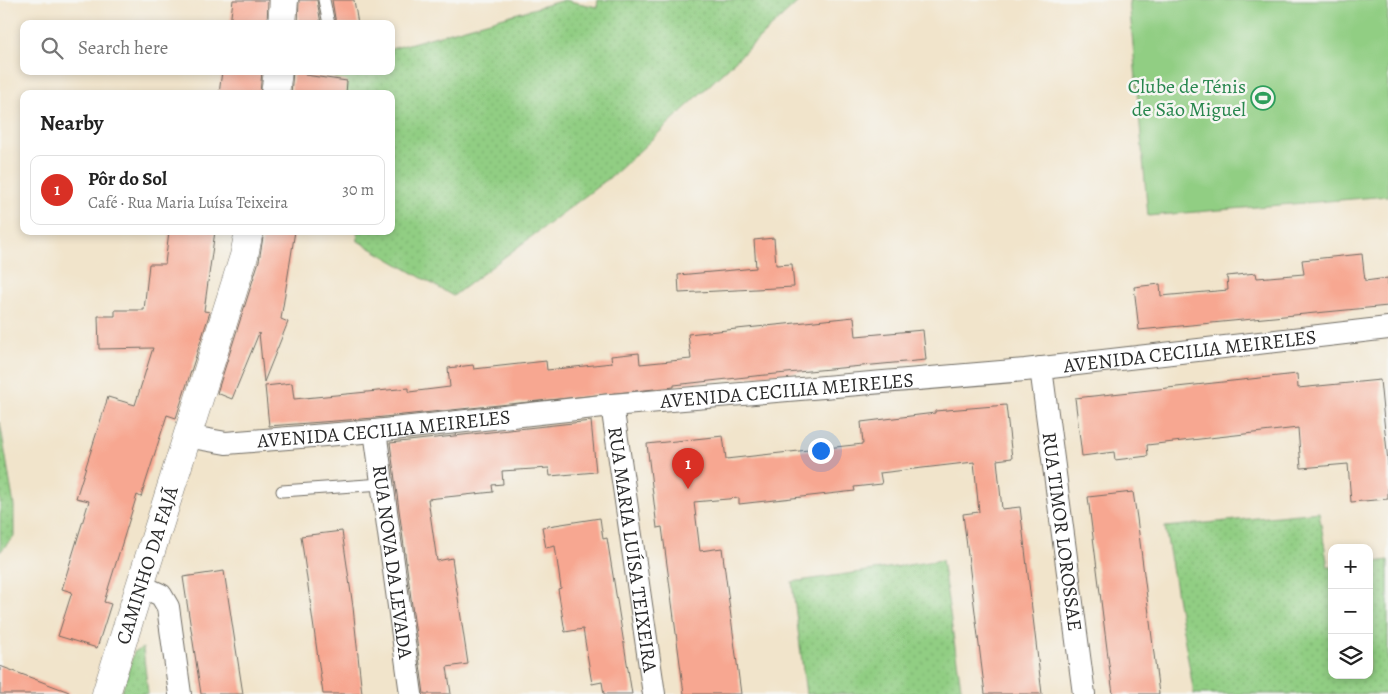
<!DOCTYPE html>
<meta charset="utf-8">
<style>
body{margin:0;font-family:Alegreya,serif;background:#f2f2f2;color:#222}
.controls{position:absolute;right:15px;bottom:15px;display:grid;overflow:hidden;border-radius:10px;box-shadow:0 2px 8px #0003}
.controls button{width:45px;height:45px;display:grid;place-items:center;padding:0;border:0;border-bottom:1px solid #e0e0e0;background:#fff;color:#222;font:25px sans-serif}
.you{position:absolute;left:820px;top:450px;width:18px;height:18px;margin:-12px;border:4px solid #fff;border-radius:50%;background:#1a73e8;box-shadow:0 0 0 8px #1a73e833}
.badge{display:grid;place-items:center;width:32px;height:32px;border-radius:50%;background:#d93025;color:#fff;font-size:16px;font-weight:700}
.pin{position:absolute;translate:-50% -41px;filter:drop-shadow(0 1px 2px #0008)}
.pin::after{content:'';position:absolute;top:26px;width:18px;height:15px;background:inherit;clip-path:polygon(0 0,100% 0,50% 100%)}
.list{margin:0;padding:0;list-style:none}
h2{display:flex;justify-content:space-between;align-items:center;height:65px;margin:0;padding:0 20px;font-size:21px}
h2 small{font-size:16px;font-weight:400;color:#767676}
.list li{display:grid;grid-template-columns:32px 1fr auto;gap:15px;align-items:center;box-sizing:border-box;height:70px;margin:0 10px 10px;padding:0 10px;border:1px solid #e0e0e0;border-radius:10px}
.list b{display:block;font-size:19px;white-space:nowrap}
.list p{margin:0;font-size:16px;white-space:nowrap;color:#767676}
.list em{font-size:16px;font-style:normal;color:#767676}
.icon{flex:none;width:28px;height:28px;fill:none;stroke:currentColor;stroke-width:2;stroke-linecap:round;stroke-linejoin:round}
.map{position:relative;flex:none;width:1388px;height:694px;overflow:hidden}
.search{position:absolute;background:#fff;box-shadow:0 2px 8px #0003;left:20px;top:20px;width:375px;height:55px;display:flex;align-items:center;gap:12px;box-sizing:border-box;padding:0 18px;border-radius:10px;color:#767676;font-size:19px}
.panel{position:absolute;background:#fff;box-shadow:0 2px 8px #0003;left:20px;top:90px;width:375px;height:145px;border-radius:10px}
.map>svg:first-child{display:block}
.grass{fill:url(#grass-dots);stroke:#5e7c57}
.garden{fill:#91ce83;stroke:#5e7c57}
.building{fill:#f7a791}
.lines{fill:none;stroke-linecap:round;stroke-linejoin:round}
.lane-casing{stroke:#706c63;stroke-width:13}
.street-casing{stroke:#706c63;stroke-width:24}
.secondary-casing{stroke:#706c63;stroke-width:29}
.lane{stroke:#fff;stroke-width:11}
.street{stroke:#fff;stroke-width:22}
.secondary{stroke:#fff;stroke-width:28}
.labels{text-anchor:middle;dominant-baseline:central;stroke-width:5;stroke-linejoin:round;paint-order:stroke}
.leisure-label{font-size:20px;fill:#27864d;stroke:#f6f6f2;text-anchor:end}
.street-label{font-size:20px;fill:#2b2b2b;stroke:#f6f6f2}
</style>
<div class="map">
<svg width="1388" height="694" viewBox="0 0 1388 694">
<defs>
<pattern id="grass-dots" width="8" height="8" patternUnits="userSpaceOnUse" patternTransform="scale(1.25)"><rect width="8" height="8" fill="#91ce83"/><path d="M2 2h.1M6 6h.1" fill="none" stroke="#7db171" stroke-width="1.8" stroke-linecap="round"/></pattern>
</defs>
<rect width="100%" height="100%" fill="#f6f6f2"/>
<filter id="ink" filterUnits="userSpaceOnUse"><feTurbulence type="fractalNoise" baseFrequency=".02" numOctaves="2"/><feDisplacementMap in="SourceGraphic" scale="10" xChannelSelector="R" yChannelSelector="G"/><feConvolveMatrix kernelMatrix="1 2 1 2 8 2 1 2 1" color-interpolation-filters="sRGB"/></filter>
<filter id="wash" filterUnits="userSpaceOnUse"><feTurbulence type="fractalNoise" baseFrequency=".0096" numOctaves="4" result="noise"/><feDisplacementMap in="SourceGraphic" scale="20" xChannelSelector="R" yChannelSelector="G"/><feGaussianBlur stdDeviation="1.12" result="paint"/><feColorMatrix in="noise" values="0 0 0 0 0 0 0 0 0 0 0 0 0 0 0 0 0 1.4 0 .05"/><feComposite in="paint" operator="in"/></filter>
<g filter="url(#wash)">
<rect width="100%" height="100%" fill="#f1e4cb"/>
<path class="grass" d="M564 0 597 7 598 0H800L617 172 453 296 358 241 357 231H391V94H337L334 71H391V49Z
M0 422 14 506V536L0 552Z
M1319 512 1328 567H1332V675H1369V563L1388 560V694H1194L1165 527Z
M942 560 962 694H806L792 582Z
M143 648 148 694H121L134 652Z"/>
<path class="garden" d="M1129 0H1388V196L1148 216Z"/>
<g id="blocks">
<path class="building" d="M233 0H268L267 24H230Z
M299 0H317L321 24H298Z
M332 0H354L358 24H336Z
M222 71H262L260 94H219Z
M293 71H306L305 75 347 81 346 94H291Z
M169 231H215L204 311 210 312 176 418 167 415 141 497 137 495 104 602 111 604 97 648 58 636 72 592 62 589 89 501 76 498 108 397 135 405 153 348 99 349 98 316H115V310H144L149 264H165Z
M264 231H295L281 319 288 322 264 382 259 333 232 399 217 393 259 261Z
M774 238 776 265 792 264 794 287 679 293 678 275 756 268 754 240Z
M1362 254 1365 281 1388 278V306L1139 330 1134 287 1160 284 1161 296 1228 290 1227 276 1256 273 1257 278 1304 274 1302 260Z
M854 317 856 336 923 330 926 360 755 376 674 385V387L374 418 269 426 265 386 292 383 294 399 409 388V392L450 387 448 368 473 365 474 369 546 361 547 370 612 363 611 356 639 353 640 364 691 359 688 334Z
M1297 374 1298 388 1380 380 1388 462V499L1351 502 1348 464 1301 468 1298 428 1147 445 1148 456 1115 460 1114 452 1082 456 1075 398Z
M1006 405 1012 458 997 460 1002 509 1020 507 1042 694H985L963 514 979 512 974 462 880 473 882 484 854 487 855 491 739 504V498L694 502 700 551 722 548 741 694H684L662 527 657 528 647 444 723 436 726 459 863 444 861 422 935 413V411Z
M591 421 596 472 550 476 549 468 502 471 503 484 492 485 493 492 428 499 437 561 452 558 468 664 447 667 451 694H424L390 443Z
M1133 492 1137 518 1159 694H1113L1108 657 1088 497Z
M600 518 603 539 607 538 632 694H604L602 682 592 684 583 629 565 632 558 589 561 588 555 546 546 548 542 527Z
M342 531 353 607 362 694H323L301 536Z
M224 571 243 694H201L183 577Z
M0 666 69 692V694H0Z"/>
</g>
</g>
<g filter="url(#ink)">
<use href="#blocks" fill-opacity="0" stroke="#706c63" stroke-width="1"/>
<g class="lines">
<g class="lane-casing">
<path id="lane" d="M324 0 329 24
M282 491 382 484"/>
</g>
<g class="street-casing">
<g id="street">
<path id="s1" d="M1041 368 1084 694"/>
<path id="s2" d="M612 405 654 694"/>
<path id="s3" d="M375 431 411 694"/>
<path id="s4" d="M186 436 226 443 375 431 612 405 1025 370 1388 328"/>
<path d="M139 585 161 595 168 607 180 694"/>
</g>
</g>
<g class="secondary-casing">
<g id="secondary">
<path d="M282 24 284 0"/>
<path d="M275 94 278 71"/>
<path id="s5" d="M106 694 244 256 249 231"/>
</g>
</g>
<use href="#lane" class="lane"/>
<use href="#street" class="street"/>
<use href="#secondary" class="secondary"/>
</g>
</g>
<defs>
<g id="stadium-ring" transform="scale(1.25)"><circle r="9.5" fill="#f6f6f2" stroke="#2e9e5b" stroke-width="1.5"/><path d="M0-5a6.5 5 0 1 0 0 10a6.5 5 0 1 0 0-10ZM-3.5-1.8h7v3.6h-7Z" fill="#2e9e5b"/></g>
</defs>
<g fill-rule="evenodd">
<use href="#stadium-ring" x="1263" y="98"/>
</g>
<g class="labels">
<g class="leisure-label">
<text x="1246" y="86">Clube de Ténis<tspan x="1246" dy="23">de São Miguel</tspan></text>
</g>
<g class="street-label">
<text stroke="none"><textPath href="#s4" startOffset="1009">AVENIDA CECILIA MEIRELES</textPath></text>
<text stroke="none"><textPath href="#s4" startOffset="604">AVENIDA CECILIA MEIRELES</textPath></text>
<text stroke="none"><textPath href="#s4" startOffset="199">AVENIDA CECILIA MEIRELES</textPath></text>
<text stroke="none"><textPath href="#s1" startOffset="165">RUA TIMOR LOROSSAE</textPath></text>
<text stroke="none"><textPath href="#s2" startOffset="146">RUA MARIA LUÍSA TEIXEIRA</textPath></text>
<text stroke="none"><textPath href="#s3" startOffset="132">RUA NOVA DA LEVADA</textPath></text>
<text stroke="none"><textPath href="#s5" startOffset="135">CAMINHO DA FAJÃ</textPath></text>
</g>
</g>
</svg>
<div class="controls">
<button>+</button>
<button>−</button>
<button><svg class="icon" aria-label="layers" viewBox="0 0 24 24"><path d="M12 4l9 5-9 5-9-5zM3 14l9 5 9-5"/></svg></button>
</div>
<div class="you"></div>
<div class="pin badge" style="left:688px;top:489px">1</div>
<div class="search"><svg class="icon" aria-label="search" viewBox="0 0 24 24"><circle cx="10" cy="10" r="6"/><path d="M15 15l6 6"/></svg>Search here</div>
<section class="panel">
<h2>Nearby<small></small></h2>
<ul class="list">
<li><span class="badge">1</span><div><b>Pôr do Sol</b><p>Café · Rua Maria Luísa Teixeira</p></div><em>30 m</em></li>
</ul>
</section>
</div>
